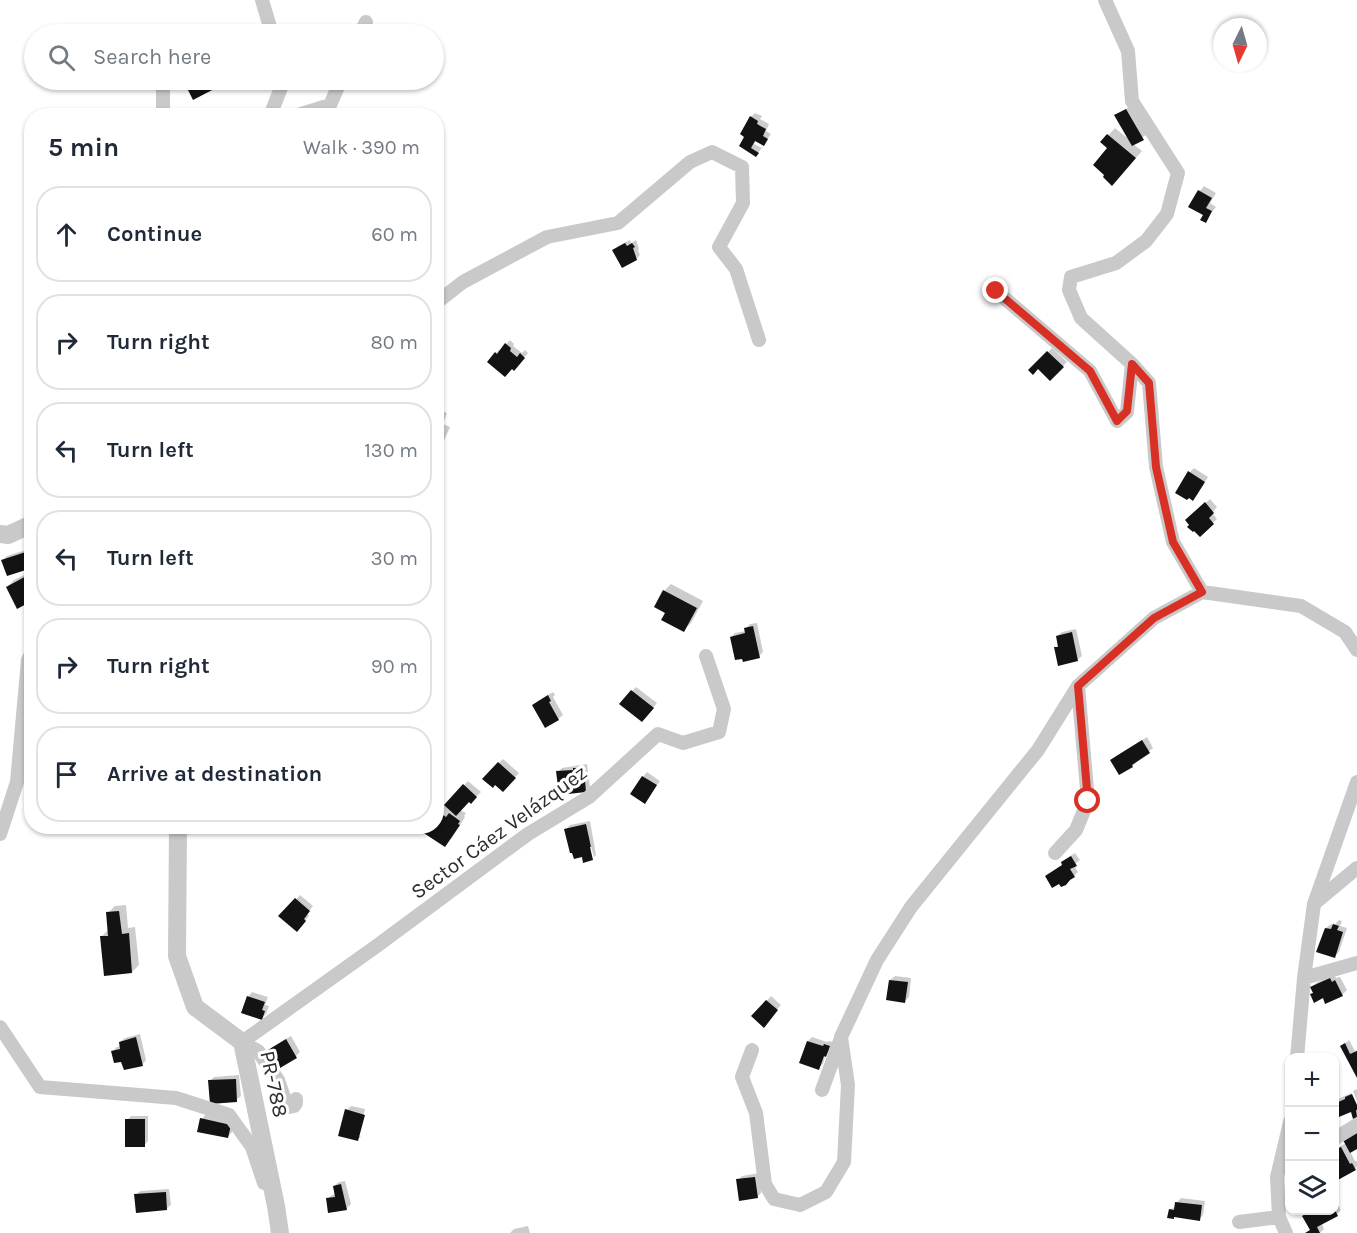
<!DOCTYPE html>
<meta charset="utf-8">
<style>
body{margin:0;font-family:Karla,sans-serif;background:#f6f6f7;color:#1f2937}
.controls{position:absolute;right:18px;bottom:18px;display:grid;overflow:hidden;border-radius:12px;box-shadow:0 2px 4px #0004}
.controls button{width:54px;height:54px;display:grid;place-items:center;padding:0;border:0;border-bottom:2px solid #e0e1e3;background:#fff;color:#1f2937;font:30px sans-serif}
.compass{position:absolute;left:1213px;top:18px;width:54px;height:54px;border-radius:50%;background:#fff;box-shadow:0 2px 4px #0004;rotate:185deg}
.stop{position:absolute;width:18px;height:18px;margin:-14px;border:4px solid #d93025;border-radius:50%;background:#fff}
.stop.end{background:#d93025;border-color:#fff;box-shadow:0 2px 6px #0008}
.list{margin:0;padding:0;list-style:none}
h2{display:flex;justify-content:space-between;align-items:center;height:78px;margin:0;padding:0 24px;font-size:26px}
h2 small{font-size:20px;font-weight:400;color:#747a83}
.list li{display:grid;grid-template-columns:39px 1fr auto;gap:18px;align-items:center;box-sizing:border-box;height:96px;margin:0 12px 12px;padding:0 12px;border:2px solid #e0e1e3;border-radius:24px}
.list b{display:block;font-size:22px;white-space:nowrap}
.list em{font-size:20px;font-style:normal;color:#747a83}
.icon{flex:none;width:33px;height:33px;fill:none;stroke:currentColor;stroke-width:2;stroke-linecap:round;stroke-linejoin:round}
.map{position:relative;flex:none;width:1357px;height:1233px;overflow:hidden}
.search{position:absolute;background:#fff;box-shadow:0 2px 4px #0004;left:24px;top:24px;width:420px;height:66px;display:flex;align-items:center;gap:15px;box-sizing:border-box;padding:0 21px;border-radius:33px;color:#747a83;font-size:22px}
.panel{position:absolute;background:#fff;box-shadow:0 2px 4px #0004;left:24px;top:108px;width:420px;height:726px;border-radius:24px}
.map>svg:first-child{display:block}
.shadow{fill:#0003}
.building{fill:#131313}
.lines{fill:none;stroke-linecap:round;stroke-linejoin:round}
.minor{stroke:#c9c9c9;stroke-width:14}
.tertiary{stroke:#c9c9c9;stroke-width:18}
.route{stroke:#d93025;stroke-width:8}
.labels{text-anchor:middle;dominant-baseline:central;stroke-width:6;stroke-linejoin:round;paint-order:stroke}
.street-label{font-size:21px;fill:#2c2c2c;stroke:#fff}
</style>
<div class="map">
<svg width="1357" height="1233" viewBox="0 0 1357 1233">
<rect width="100%" height="100%" fill="#fff"/>
<path class="shadow" d="M185 80H218L219 83 215 87 194 98Z
M1130 106 1147 134 1133 144 1142 151 1119 177 1109 148 1102 142 1115 128 1131 141 1116 116Z
M755 113 762 116 760 119 769 124 766 131 771 134 764 144 756 140 754 144 762 148 756 155 741 145 746 136 751 117Z
M1204 186 1216 193 1210 203 1216 207 1205 221V215L1190 206 1200 191Z
M630 240 631 243 636 240 639 249 638 250 640 255 636 259 614 250 618 246Z
M510 340 514 344 513 346 522 353 525 350 528 353 514 369 496 353 500 349 501 350Z
M1052 348 1067 362 1050 379 1039 367 1031 370Z
M440 410 447 413 443 424 450 427 443 443 436 449V414Z
M1194 468 1208 477 1197 495 1193 499 1190 472Z
M1210 499 1217 507 1212 513 1217 519 1200 535 1187 520Z
M32 548V567L3 560 7 556Z
M32 571V599L7 587 14 580Z
M671 584 703 601 691 623 684 630 667 612 664 591Z
M757 623 763 652 759 656 731 637 735 633 746 631 745 629 750 624Z
M1076 629 1082 656 1077 660 1056 648 1059 644 1057 636 1062 632Z
M636 687 657 703 646 716 632 691Z
M553 692 555 695 553 697 563 715 558 719 534 705 538 701Z
M1147 737 1153 748 1132 766 1112 760 1116 756Z
M503 759 519 773 503 790 495 783 499 763Z
M587 764 590 787 585 791 558 772 562 768Z
M647 772 660 781 645 802 643 777Z
M468 781 481 792 471 802 469 800 460 810 466 813 464 816 465 817 452 838 445 845 436 826V802L438 801 446 806Z
M590 821 596 855 594 857 589 840 591 858H593L592 859 583 855 566 830 570 825Z
M1075 853 1080 860 1074 865 1078 872 1074 876 1059 882 1047 876 1064 864 1063 862 1067 858Z
M300 895 313 906 307 914 309 916 301 925 294 902Z
M126 905 128 928 135 927 139 965 132 972 101 937 108 930V913L115 906Z
M1339 920 1342 921 1340 926 1347 928 1339 952 1335 956 1326 928 1331 924 1334 925Z
M1334 974 1336 978 1340 977 1347 990 1342 995 1323 996 1314 992 1312 987 1316 983Z
M895 976 911 978 909 997 905 1001 890 980Z
M252 992 268 997 265 1005 269 1006 266 1014 262 1018 248 997Z
M771 996 781 1005 772 1015 753 1016Z
M140 1034 146 1060 142 1065 122 1060 113 1051 117 1047 121 1046 120 1042 125 1038Z
M291 1036 300 1052 296 1056 281 1065 271 1048Z
M812 1037 827 1042 829 1041 833 1042 830 1051 825 1056 823 1064 818 1068 808 1041Z
M1349 1040 1355 1051 1357 1050V1075L1342 1046Z
M239 1075 241 1096 236 1100 210 1081 214 1077Z
M1357 1089V1101L1353 1091Z
M1351 1093 1357 1106V1115L1354 1117 1351 1110 1334 1117V1101Z
M351 1106 365 1109 358 1136H361L358 1139 347 1110Z
M206 1114 234 1121 232 1132 228 1137 202 1119Z
M131 1116H148V1141L144 1146 127 1120Z
M1346 1143 1357 1147 1350 1151 1355 1161H1357V1167L1334 1176V1150Z
M759 1173 761 1193 757 1197 738 1180 742 1176Z
M345 1181 351 1204 346 1209 327 1199 332 1195 336 1194 334 1186 339 1182Z
M1290 1185V1200L1284 1190Z
M169 1189 171 1205 166 1209 136 1195 140 1191Z
M1181 1198 1205 1201 1203 1215 1199 1219 1170 1210 1176 1206V1203Z
M1335 1198 1341 1210 1337 1214 1322 1224 1324 1229 1320 1233H1307L1311 1229 1304 1216 1311 1210H1334Z
M528 1226 530 1233H510L514 1229Z"/>
<path class="building" d="M183 80H212L216 88 193 100Z
M1126 109 1144 140 1132 146 1114 115Z
M750 116 758 121 757 124 766 129 763 136 768 139 764 146 755 141 751 148 759 153 756 157 739 146 744 137 740 134Z
M1107 134 1136 158 1112 186 1103 177 1104 175 1093 165 1107 148 1100 142Z
M1198 190 1212 198 1206 208 1212 211 1206 223 1200 220 1203 215 1188 207Z
M625 243 627 246 632 243 635 247 633 248 637 260 622 268 612 250Z
M505 343 511 348 510 351 517 357 520 353 525 358 514 371 512 369 505 377 487 362 495 352 497 354Z
M1047 351 1064 367 1050 381 1038 369 1033 375 1028 370Z
M436 418 441 420 437 431 444 433 437 451Z
M1188 471 1205 482 1193 501 1189 498 1187 500 1175 493Z
M1205 502 1214 513 1209 518 1214 524 1200 537 1194 531 1193 532 1187 527 1189 525 1185 520Z
M32 550V568L7 576 1 560Z
M32 573V601L17 609 6 587Z
M663 590 697 608 684 632 661 620 665 613 654 607Z
M753 626 760 658 743 662 742 659 735 660 730 637 745 633 744 628Z
M1072 632 1078 661 1058 666 1054 647H1058L1056 636Z
M631 690 654 708 642 722 619 704Z
M548 695 551 701 549 702 559 720 545 728 532 705Z
M1142 740 1150 753 1132 765 1133 767 1119 775 1110 760Z
M498 762 516 778 503 792 495 785 493 788 482 779Z
M573 768H584L586 792 559 795 556 771 573 770Z
M642 776 657 785 645 804 630 794Z
M463 784 477 797 471 804 469 802 456 816 444 805Z
M436 810 446 817 449 813 460 821 458 824 460 825 445 847 416 828 417 826H436Z
M586 824 591 847H590L593 860 583 863 582 857 574 859 572 853H570L564 829Z
M1071 856 1077 866 1070 869 1075 877 1070 880 1066 885 1061 887 1059 884 1052 888 1045 876 1062 865 1061 862Z
M295 898 310 911 304 919 306 921 297 932 278 916Z
M119 911 122 934 129 933 132 973 104 976 100 936H108L106 912Z
M1333 924 1339 926 1337 930 1343 932 1335 958 1316 952 1325 928 1331 929Z
M1330 978 1332 982 1335 980 1343 996 1325 1004 1323 998 1314 1003 1310 994 1313 993 1310 987Z
M889 980 908 982 905 1003 886 1000Z
M247 996 265 1002 262 1010 265 1011 262 1020 241 1013Z
M766 1000 778 1010 764 1028 751 1016Z
M136 1037 143 1066 124 1070 121 1062 114 1063 111 1051 120 1049 119 1042Z
M286 1039 297 1058 280 1068V1066L275 1069 265 1052 268 1051V1050Z
M807 1041 823 1046 824 1044 830 1046 826 1057 824 1056 819 1070 799 1063Z
M1345 1043 1350 1054 1357 1051V1078L1340 1046Z
M236 1079 237 1102 210 1104 208 1080Z
M1352 1094 1357 1105V1110H1356L1357 1117 1353 1119 1351 1112 1334 1119V1104L1345 1099V1097Z
M345 1109 365 1115 358 1141 338 1136Z
M200 1118 231 1125 228 1138 197 1132Z
M125 1119H145V1147H125Z
M1357 1132V1149L1350 1153 1343 1140Z
M1341 1147 1350 1164 1352 1163 1356 1170 1336 1181 1334 1178V1150Z
M755 1177 758 1198 739 1201 736 1179Z
M341 1184 347 1210 328 1213 326 1198 335 1197 333 1186Z
M166 1192 167 1210 136 1213 134 1194Z
M1175 1202 1202 1205 1200 1221 1174 1217V1219L1167 1218 1169 1209 1174 1210Z
M1312 1210H1335L1338 1216 1317 1227 1320 1233H1305L1310 1230 1302 1216Z"/>
<g class="lines">
<path class="minor" d="M262 0 272 34
M1105 0 1128 51 1132 101 1178 173 1167 214 1146 241 1116 263 1071 277 1069 290 1081 318 1132 364 1149 383 1156 467 1173 542 1202 592 1301 606 1345 632 1357 650
M360 34 366 22
M163 116V80
M270 116 284 80
M295 116 330 105 341 80
M996 291 1090 371 1117 421 1127 412 1132 364
M436 303 463 282 547 237 618 223 690 162 712 152 742 167 743 203 719 247 736 269 759 340
M0 834 17 782 28 660 32 653
M1055 853 1076 830 1088 801 1078 686
M1316 902 1357 868
M1304 978 1357 963
M0 1027 40 1087 176 1098 229 1115 252 1147 264 1183
M752 1050 742 1077 756 1113 765 1184 774 1199 800 1205 826 1192 844 1162 848 1085 841 1037 877 960 911 907 1038 750 1078 686 1154 618 1202 592
M1297 1058 1304 978 1314 904 1357 782
M822 1090 840 1041
M296 1099V1103L294 1106 289 1107 286 1103 278 1080 258 1051 242 1042 378 945 528 834 589 797 658 734 683 743 719 732 724 709 706 656
M1334 1139 1357 1125
M1239 1222 1279 1217
M1286 1233 1279 1217 1277 1177 1290 1122"/>
<path class="tertiary" d="M0 534 8 535 32 524
M178 826 177 956 195 1007 242 1042 276 1206 280 1233"/>
</g>
<g class="lines">
<path class="route" d="M996 291 1090 371 1117 421 1127 411 1132 364 1149 383 1156 467 1173 542 1202 592 1154 618 1078 686 1088 801"/>
</g>
<g class="labels">
<g class="street-label">
<text transform="translate(499 832) rotate(-36)">Sector Cáez Velázquez</text>
<text transform="translate(274 1084) rotate(78)">PR-788</text>
</g>
</g>
</svg>
<div class="controls">
<button>+</button>
<button>−</button>
<button><svg class="icon" aria-label="layers" viewBox="0 0 24 24"><path d="M12 4l9 5-9 5-9-5zM3 14l9 5 9-5"/></svg></button>
</div>
<svg class="compass" viewBox="-18 -18 36 36"><path d="M0-13l5 13h-10z" fill="#e53935"/><path d="M0 13l5-13h-10z" fill="#747a83"/></svg>
<div class="stop" style="left:1088px;top:801px"></div>
<div class="stop end" style="left:996px;top:291px"></div>
<div class="search"><svg class="icon" aria-label="search" viewBox="0 0 24 24"><circle cx="10" cy="10" r="6"/><path d="M15 15l6 6"/></svg>Search here</div>
<section class="panel">
<h2>5 min<small>Walk · 390 m</small></h2>
<ul class="list">
<li><svg class="icon" aria-label="ahead" viewBox="0 0 24 24"><path d="M12 20V5M6 11l6-6 6 6"/></svg><div><b>Continue</b></div><em>60 m</em></li>
<li><svg class="icon" aria-label="right" viewBox="0 0 24 24"><path d="M7 20v-9h11M14 6l5 5-5 5"/></svg><div><b>Turn right</b></div><em>80 m</em></li>
<li><svg class="icon" aria-label="left" viewBox="0 0 24 24"><path d="M17 20v-9H6M10 6l-5 5 5 5"/></svg><div><b>Turn left</b></div><em>130 m</em></li>
<li><svg class="icon" aria-label="left" viewBox="0 0 24 24"><path d="M17 20v-9H6M10 6l-5 5 5 5"/></svg><div><b>Turn left</b></div><em>30 m</em></li>
<li><svg class="icon" aria-label="right" viewBox="0 0 24 24"><path d="M7 20v-9h11M14 6l5 5-5 5"/></svg><div><b>Turn right</b></div><em>90 m</em></li>
<li><svg class="icon" aria-label="arrive" viewBox="0 0 24 24"><path d="M6 21V4h12l-3 4 3 4H6"/></svg><div><b>Arrive at destination</b></div></li>
</ul>
</section>
</div>
